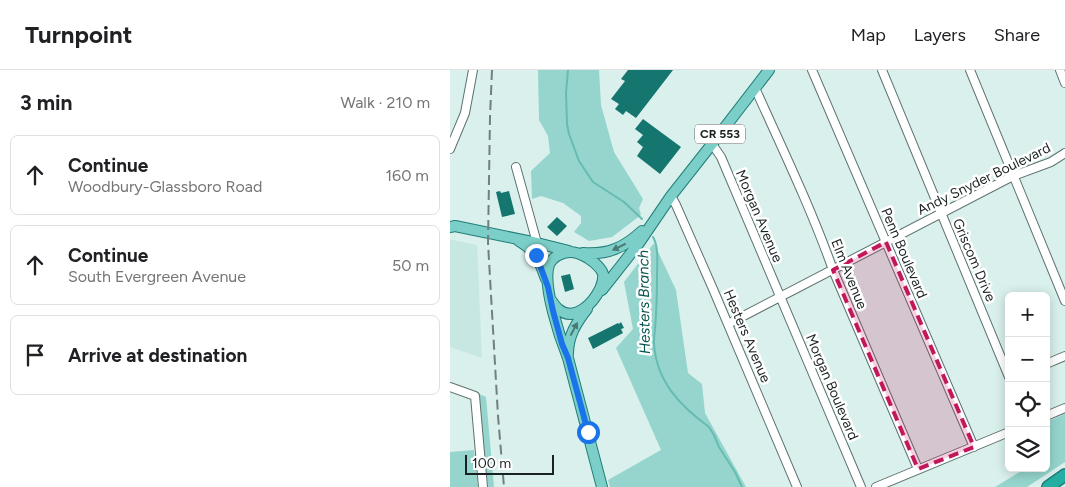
<!DOCTYPE html>
<meta charset="utf-8">
<style>
body{margin:0;font-family:Figtree,sans-serif;background:#f2f2f2;color:#202124}
.controls{position:absolute;right:15px;bottom:15px;display:grid;overflow:hidden;border-radius:8px;box-shadow:0 2px 12px #0003}
.controls button{width:45px;height:45px;display:grid;place-items:center;padding:0;border:0;border-bottom:1px solid #e0e0e0;background:#fff;color:#202124;font:25px sans-serif}
.scale{position:absolute;left:15px;bottom:12px;width:89px;box-sizing:border-box;padding-left:5px;border:2px solid #1a2221;border-top:0;font-size:14px;line-height:18px;white-space:nowrap;color:#1a2221;-webkit-text-stroke:4px #fff;paint-order:stroke}
.stop{position:absolute;width:15px;height:15px;margin:-11px;border:4px solid #1a73e8;border-radius:50%;background:#fff}
.stop.end{background:#1a73e8;border-color:#fff;box-shadow:0 1px 5px #0008}
.list{margin:0;padding:0;list-style:none}
h2{display:flex;justify-content:space-between;align-items:center;height:65px;margin:0;padding:0 20px;font-size:21px}
h2 small{font-size:16px;font-weight:400;color:#757577}
.list li{display:grid;grid-template-columns:32px 1fr auto;gap:15px;align-items:center;box-sizing:border-box;height:80px;margin:0 10px 10px;padding:0 10px;border:1px solid #e0e0e0;border-radius:8px}
.list b{display:block;font-size:19px;white-space:nowrap}
.list p{margin:0;font-size:16px;white-space:nowrap;color:#757577}
.list em{font-size:16px;font-style:normal;color:#757577}
.icon{flex:none;width:28px;height:28px;fill:none;stroke:currentColor;stroke-width:2;stroke-linecap:round;stroke-linejoin:round}
.map{position:relative;flex:none;width:615px;height:417px;overflow:hidden}
header{display:flex;align-items:center;gap:30px;box-sizing:border-box;height:70px;padding:0 25px;background:#fff;border-bottom:1px solid #e0e0e0}
header strong{font-size:24px}
nav{display:flex;gap:28px;margin-inline-start:auto;font-size:18px}
main{display:flex}
aside{flex:1;background:#fff}
.map>svg:first-child{display:block}
.built{fill:#c7e7e2}
.green{fill:#95d5cd}
.lines{fill:none;stroke-linecap:round;stroke-linejoin:round}
.stream{stroke:#66bcb2;stroke-width:2}
.building{fill:#14766e}
.minor-casing{stroke:#5e726f;stroke-width:10}
.major-casing{stroke:#217e76;stroke-width:12}
.highway-casing{stroke:#217e76;stroke-width:14}
.minor{stroke:#fff;stroke-width:8}
.major{stroke:#7ccfc8;stroke-width:10}
.highway{stroke:#25afa3;stroke-width:11}
.rail{stroke:#71807e;stroke-width:2;stroke-dasharray:10 5;stroke-linecap:butt}
.oneway{fill:#4b7874}
.route{stroke:#1a73e8;stroke-width:6}
.marked{fill:#c2185b;fill-opacity:0.2;stroke:#c2185b;stroke-width:4;stroke-dasharray:10 6;stroke-linejoin:round}
.labels{text-anchor:middle;dominant-baseline:central;stroke-width:5;stroke-linejoin:round;paint-order:stroke}
.shield{fill:#fff;stroke:#5f6464;stroke-width:1}
.shield-label{font-size:12px;font-weight:bold;fill:#1a2221}
.street-label{font-size:14px;fill:#1a2221;stroke:#fff}
.water-label{font-size:15px;font-style:italic;fill:#06554f;stroke:#fff}
</style>
<header>
<strong>Turnpoint</strong>
<nav><a>Map</a><a>Layers</a><a>Share</a></nav>
</header>
<main>
<aside>
<h2>3 min<small>Walk · 210 m</small></h2>
<ul class="list">
<li><svg class="icon" aria-label="ahead" viewBox="0 0 24 24"><path d="M12 20V5M6 11l6-6 6 6"/></svg><div><b>Continue</b><p>Woodbury-Glassboro Road</p></div><em>160 m</em></li>
<li><svg class="icon" aria-label="ahead" viewBox="0 0 24 24"><path d="M12 20V5M6 11l6-6 6 6"/></svg><div><b>Continue</b><p>South Evergreen Avenue</p></div><em>50 m</em></li>
<li><svg class="icon" aria-label="arrive" viewBox="0 0 24 24"><path d="M6 21V4h12l-3 4 3 4H6"/></svg><div><b>Arrive at destination</b></div></li>
</ul>
</aside>
<div class="map">
<svg width="615" height="417" viewBox="0 0 615 417">
<rect width="100%" height="100%" fill="#d9f0ed"/>
<path class="built" d="M0 170H3L27 175 32 288 0 277Z"/>
<path class="green" d="M88 0H149L151 35 164 82 193 129 189 138 191 145 162 167 139 171 124 162 131 153V146L113 133 91 126 82 129 81 101 100 83 98 66 89 50Z
M204 173 226 220 238 303 252 314 255 343 296 417H160L158 410 211 380 166 278 183 259 174 212Z
M29 324 36 327 44 417H38Z
M615 344V392L577 417H545L576 398H596V352Z
M24 380 28 417H0V382Z"/>
<g class="lines">
<path class="stream" d="M118 0 116 23 117 54 119 64 129 91 143 112 174 132 192 149
M203 167C209 177 207 193 207 205 207 217 207 230 206 243 206 253 204 263 204 273 206 311 230 336 259 357L264 365 269 377 285 402 292 417"/>
</g>
<path class="building" d="M178 0H223L186 48 176 41 173 45 165 39 169 34 161 29 175 11 171 9Z
M193 49 231 77 210 104 187 86 193 77 187 72 193 65 185 59Z
M50 121 51 123 59 121 65 144 52 147 46 122Z
M107 147 117 156 107 166 97 157Z
M120 204 124 219 115 222 111 206Z
M171 252 174 258 171 259 173 263 143 279 138 268 168 253 169 254Z"/>
<g class="lines">
<g class="minor-casing">
<path id="minor" d="M362 0 524 377
M432 0 559 307
M520 0 615 231
M610 0 615 13
M305 18C332 78 361 138 383 200L468 399
M262 74 271 87 411 417
M0 79 15 43 23 0
M66 97 87 173
M221 126 226 135 263 219 347 417
M278 254 563 106 601 92 615 83
M596 294 615 286
M0 317 25 326 33 417
M596 346 615 338
M426 417 559 362"/>
</g>
<g class="major-casing">
<path id="major" d="M0 157 5 156 87 173 119 181
M69 171C87 182 89 190 96 209
M133 183C157 185 174 178 192 161
M152 220 189 173 221 126 262 74 319 0
M101 230C103 233 106 237 108 239 125 253 143 233 150 219 152 214 154 210 153 204 151 197 144 192 138 188 133 185 127 182 120 182 112 182 102 187 99 195 92 215 110 268 118 288L152 417
M118 284C118 266 126 253 137 239"/>
</g>
<g class="highway-casing">
<path id="highway" d="M598 417 615 405"/>
</g>
<use href="#minor" class="minor"/>
<use href="#major" class="major"/>
<use href="#highway" class="highway"/>
<path class="rail" d="M42 0 40 47 38 173 48 346 54 417"/>
</g>
<defs><path id="oneway-solid" d="M-6-.8H1V-3.2L6.5 0L1 3.2V.8H-6Z" transform="scale(1.25)"/></defs>
<g class="oneway">
<use href="#oneway-solid" transform="translate(169 177) rotate(154)"/>
<use href="#oneway-solid" transform="translate(124 259) rotate(-62)"/>
</g>
<g class="lines">
<path class="route" d="M86 185 98 217 103 241 112 274 118 288 138 362"/>
</g>
<path class="marked" d="M436 172 524 377 468 399 383 200Z"/>
<g class="labels">
<rect class="shield" x="245" y="54.5" width="50" height="19" rx="4"/>
<g class="shield-label">
<text x="270" y="64">CR 553</text>
</g>
<g class="street-label">
<text transform="translate(534 109) rotate(-26)">Andy Snyder Boulevard</text>
<text transform="translate(309 146) rotate(67)">Morgan Avenue</text>
<text transform="translate(454 183) rotate(67)">Penn Boulevard</text>
<text transform="translate(524 190) rotate(67)">Griscom Drive</text>
<text transform="translate(399 204) rotate(68)">Elm Avenue</text>
<text transform="translate(297 266) rotate(67)">Hesters Avenue</text>
<text transform="translate(382 317) rotate(67)">Morgan Boulevard</text>
</g>
<g class="water-label">
<text transform="translate(194 232) rotate(-91)">Hesters Branch</text>
</g>
</g>
</svg>
<div class="controls">
<button>+</button>
<button>−</button>
<button><svg class="icon" aria-label="locate" viewBox="0 0 24 24"><circle cx="12" cy="12" r="6"/><path d="M12 2v4M12 18v4M2 12h4M18 12h4"/></svg></button>
<button><svg class="icon" aria-label="layers" viewBox="0 0 24 24"><path d="M12 4l9 5-9 5-9-5zM3 14l9 5 9-5"/></svg></button>
</div>
<div class="scale">100 m</div>
<div class="stop" style="left:138px;top:362px"></div>
<div class="stop end" style="left:86px;top:185px"></div>
</div>
</main>
